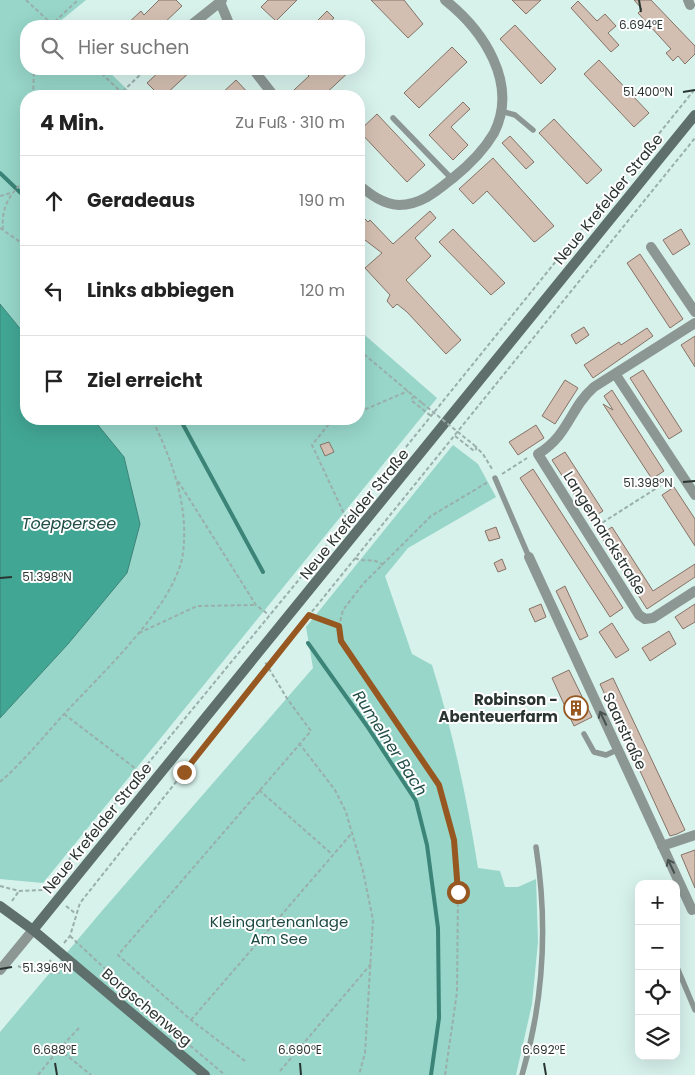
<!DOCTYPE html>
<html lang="de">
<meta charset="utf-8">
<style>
body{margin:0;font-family:Poppins,sans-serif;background:#f6f6f6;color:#222}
.controls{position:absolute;right:15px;bottom:15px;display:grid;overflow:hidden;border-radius:10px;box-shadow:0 5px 20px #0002}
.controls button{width:45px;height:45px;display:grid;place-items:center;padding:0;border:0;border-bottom:1px solid #e0e0e0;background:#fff;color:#222;font:25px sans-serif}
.stop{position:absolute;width:15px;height:15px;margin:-11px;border:4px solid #975720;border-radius:50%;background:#fff}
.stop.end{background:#975720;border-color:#fff;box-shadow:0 1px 5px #0008}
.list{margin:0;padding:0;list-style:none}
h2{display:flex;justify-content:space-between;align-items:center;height:65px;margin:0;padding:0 20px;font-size:21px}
h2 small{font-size:16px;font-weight:400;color:#767676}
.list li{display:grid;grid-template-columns:32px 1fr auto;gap:15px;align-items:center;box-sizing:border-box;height:90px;padding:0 20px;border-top:1px solid #e0e0e0}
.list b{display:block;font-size:19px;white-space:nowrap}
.list em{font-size:16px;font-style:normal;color:#767676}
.icon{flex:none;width:28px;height:28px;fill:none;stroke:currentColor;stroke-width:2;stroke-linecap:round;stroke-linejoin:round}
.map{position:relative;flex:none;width:695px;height:1075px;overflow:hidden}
.search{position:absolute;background:#fff;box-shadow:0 5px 20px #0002;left:20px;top:20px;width:345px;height:55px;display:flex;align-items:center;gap:12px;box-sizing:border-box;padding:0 18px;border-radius:20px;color:#767676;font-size:19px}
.panel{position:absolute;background:#fff;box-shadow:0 5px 20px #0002;left:20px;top:90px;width:345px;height:335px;border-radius:20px}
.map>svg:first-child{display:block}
.green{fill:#97d6c9}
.water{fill:#42a695;stroke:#3b8477}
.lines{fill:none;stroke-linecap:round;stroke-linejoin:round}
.stream{stroke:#3b8477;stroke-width:4}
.building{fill:#d3bfb2;stroke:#857367}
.path{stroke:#9aafaa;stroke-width:2;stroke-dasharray:4 2.5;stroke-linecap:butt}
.lane{stroke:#8c9794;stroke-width:5.5}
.street{stroke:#8c9794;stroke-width:10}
.secondary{stroke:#5f6f6b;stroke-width:10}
.path-bridge{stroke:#9aafaa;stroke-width:2;stroke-dasharray:4 2.5;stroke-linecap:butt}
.oneway{stroke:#47524f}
.route{stroke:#975720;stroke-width:6}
.ticks{fill:none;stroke:#2a3532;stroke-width:2}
.labels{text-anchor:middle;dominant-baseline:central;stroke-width:4;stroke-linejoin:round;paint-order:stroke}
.street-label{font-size:15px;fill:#2a3532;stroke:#fff}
.poi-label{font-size:15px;font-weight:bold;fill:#2a3532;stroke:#fff;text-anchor:end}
.park-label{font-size:15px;fill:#1d4941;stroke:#fff}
.water-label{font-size:16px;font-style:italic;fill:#224e46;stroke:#fff}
.ticks-label{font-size:12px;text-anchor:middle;fill:#2a3532;stroke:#fff;stroke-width:4;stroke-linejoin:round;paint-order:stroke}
</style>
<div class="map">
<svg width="695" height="1075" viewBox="0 0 695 1075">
<rect width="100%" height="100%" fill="#d7f1eb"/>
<path class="green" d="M0 0H86L59 22 63 26H26V69H106L134 96H26V336L0 304Z
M359 330 437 398 43 883 0 879V718L68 644 127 573 140 524 124 457 93 419H359Z
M453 445 478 464 496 497 408 548 385 576 412 654 432 665C453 732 467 799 478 868L500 871 505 887H518L536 879 538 942 532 1004 516 1075H0V1032L101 912 313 668 306 627Z"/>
<path class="water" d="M0 304 26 336V419H93L124 457 140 524 127 573 68 644 0 718Z"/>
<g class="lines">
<path class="stream" d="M0 173 26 198
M180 419 263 572
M308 643 367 726 416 801 427 845 438 928 439 1018 431 1075"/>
</g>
<path class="building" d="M159 0H176L182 6 161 26H125L141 11 144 15Z
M268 0H297L276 21 261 7Z
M371 0H404L423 24 408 38Z
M512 0H541L526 14Z
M634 0H651L695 46V54L685 64 678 56 673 61 666 53 671 49 638 13 642 9Z
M578 1 597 21 605 14 616 26 608 33 619 45 611 52 571 8Z
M327 11 334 18 325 26H312Z
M515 25 556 69 541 84 500 39Z
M452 47 467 62 419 108 404 93Z
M599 60 649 113 634 127 584 74Z
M162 69H193L164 96H160L147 83Z
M302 69H352L323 96H300L294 90 309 76Z
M236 80 251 96H219Z
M463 102 470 109 451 127 468 145 453 160 429 135Z
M377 114 425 165 407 182 359 131Z
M554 119 602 170 587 184 539 133Z
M510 136 534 162 526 169 502 143Z
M493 158 554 226 536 241 534 242 487 191 473 204 459 189Z
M430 211 436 218 415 238 431 256 406 280 461 340 446 354 407 312 397 304 393 308 387 301 390 295 365 268 382 253 365 240 359 247V213L368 222 370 220 393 244Z
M453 229 505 283 491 295 439 242Z
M681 229 690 244 673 255 663 240Z
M640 254 683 319 670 328 627 263Z
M584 327 589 335 576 344 571 335Z
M647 328 653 336 593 378 584 365 619 342 621 345Z
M695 336V367L681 345Z
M643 370 682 431 669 439 630 378Z
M565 380 578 388 555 424 542 416Z
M612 390 664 471 652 479 603 404 613 410 604 396Z
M536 425 544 438 518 455 509 442Z
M329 442 334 452 325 456 320 445Z
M565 452 603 511 590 519 552 460Z
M533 469 623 608 610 617 520 478Z
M674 487 695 519V546L662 495Z
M496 527 500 538 489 541 485 531Z
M612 527 653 591 695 564V577L647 609 600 535Z
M502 559 506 569 498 572 494 563Z
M565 586 588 636 580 640 556 591Z
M541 604 546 617 535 622 529 609Z
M695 604V622L683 629 675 617Z
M612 623 629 650 616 658 599 632Z
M669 631 676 644 650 661 642 648Z
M569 670 592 717 574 726 552 678Z
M613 678 685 830 677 834 670 836 600 684Z
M695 850V888L681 855Z"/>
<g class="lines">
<path class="path" d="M26 0 54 26
M50 26 78 0
M97 69 125 96
M33 96 34 69
M118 96 146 69
M0 196 11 193
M0 228 26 246
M3 230C1 206 10 194 26 179
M359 350 422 403
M414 396 411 400 431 416
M359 412 408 391
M333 419 312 445 347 520
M332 421 342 419
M455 436 474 451 477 448
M474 445 483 454 492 469
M502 474 527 458
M178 481 256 605 269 615
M597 526 671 479
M355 558C365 563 374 557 383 565
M309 615 339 626
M139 633 197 606 256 605
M64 714 140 772
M299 743 335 790 346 812 363 871 373 920 365 1053 359 1075
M0 782C24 761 44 736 65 713 100 675 176 605 183 553 189 506 172 460 152 419
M259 790 333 855
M0 886 19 891 44 890 50 894
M44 890 297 582 695 89
M12 901 19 891
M66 906 76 914
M70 936 161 1021 225 1075
M64 943 70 936 80 903 268 666 695 138
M18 966 31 972 67 973
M41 972 51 960
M191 1020 352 833
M59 1049 91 1075
M245 1061 191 1020 118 955 311 731 288 700 265 662
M280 1071 371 964
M38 1075 59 1049 79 1028
M445 1075 457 992 458 892 454 840 439 785 341 641 339 626 343 610 363 584 431 516 488 482"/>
<path class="lane" d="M501 111 515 115 533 130
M393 118 452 179
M495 478 529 557
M584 734 594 752 606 755 617 750
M676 965 695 1010
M522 1075C544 1000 548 924 536 847"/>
<path class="street" d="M222 0 220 2 230 26
M688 0 690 5
M190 26 220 2
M253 69 274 96
M359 185C371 195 383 204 399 205 421 205 437 191 453 178 468 166 484 150 494 133 519 83 483 30 445 0
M651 247 695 312
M695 323 594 387C569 409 570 434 538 454L639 615 645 619 653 618 695 591
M616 375 695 495
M529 557 692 910
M662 846 695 835
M0 970 33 930"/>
<path class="secondary" d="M0 906 33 930 205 1075
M33 930C255 660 475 388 695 115"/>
<path class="path-bridge" d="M422 403 474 445"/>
</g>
<defs><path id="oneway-shaft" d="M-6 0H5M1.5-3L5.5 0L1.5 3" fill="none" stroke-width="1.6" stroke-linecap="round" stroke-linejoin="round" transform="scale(1.25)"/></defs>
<g class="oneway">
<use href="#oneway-shaft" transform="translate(603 718) rotate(-115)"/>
<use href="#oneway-shaft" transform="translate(671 866) rotate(-115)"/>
</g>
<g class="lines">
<path class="route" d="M184 772 309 615 339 626 341 641 439 785 454 840 458 892"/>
</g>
<path class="ticks" d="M639 0 641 12M683 92 695 90M683 482 695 481M0 578 12 577M0 969 12 967M55 1063 57 1075M300 1063 301 1075M544 1063 546 1075"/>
<defs>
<g id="building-ring" transform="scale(1.25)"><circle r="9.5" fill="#fff" stroke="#975720" stroke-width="1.5"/><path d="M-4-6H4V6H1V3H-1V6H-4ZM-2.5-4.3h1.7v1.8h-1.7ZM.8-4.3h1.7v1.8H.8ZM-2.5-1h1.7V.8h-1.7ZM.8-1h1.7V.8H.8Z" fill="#975720"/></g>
</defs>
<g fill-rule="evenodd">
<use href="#building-ring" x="576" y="708"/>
</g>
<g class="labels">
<g class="street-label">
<text transform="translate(608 199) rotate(-51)">Neue Krefelder Straße</text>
<text transform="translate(354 514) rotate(-51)">Neue Krefelder Straße</text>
<text transform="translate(605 533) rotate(58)">Langemarckstraße</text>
<text transform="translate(625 731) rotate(65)">Saarstraße</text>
<text transform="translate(97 828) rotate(-51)">Neue Krefelder Straße</text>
<text transform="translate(147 1007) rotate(40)">Borgschenweg</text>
</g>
<g class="poi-label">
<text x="558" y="699">Robinson -<tspan x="558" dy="17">Abenteuerfarm</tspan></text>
</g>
<g class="park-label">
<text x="279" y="921">Kleingartenanlage<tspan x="279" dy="17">Am See</tspan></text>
</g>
<g class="water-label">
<text x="69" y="523">Toeppersee</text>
<text transform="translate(390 743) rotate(57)">Rumelner Bach</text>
</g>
</g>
<g class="ticks-label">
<text x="641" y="29">6.694°E</text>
<text x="648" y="96">51.400°N</text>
<text x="648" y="487">51.398°N</text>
<text x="47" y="581">51.398°N</text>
<text x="47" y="972">51.396°N</text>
<text x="55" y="1054">6.688°E</text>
<text x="300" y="1054">6.690°E</text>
<text x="544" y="1054">6.692°E</text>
</g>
</svg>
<div class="controls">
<button>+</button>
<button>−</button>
<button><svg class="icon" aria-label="locate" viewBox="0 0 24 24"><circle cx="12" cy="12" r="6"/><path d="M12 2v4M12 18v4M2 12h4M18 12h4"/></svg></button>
<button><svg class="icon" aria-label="layers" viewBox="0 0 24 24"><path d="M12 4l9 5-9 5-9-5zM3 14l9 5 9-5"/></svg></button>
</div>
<div class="stop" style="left:458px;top:892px"></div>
<div class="stop end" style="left:184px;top:772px"></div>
<div class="search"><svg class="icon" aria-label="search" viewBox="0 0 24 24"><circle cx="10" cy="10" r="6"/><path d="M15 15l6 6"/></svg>Hier suchen</div>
<section class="panel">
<h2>4 Min.<small>Zu Fuß · 310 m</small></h2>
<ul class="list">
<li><svg class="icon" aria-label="ahead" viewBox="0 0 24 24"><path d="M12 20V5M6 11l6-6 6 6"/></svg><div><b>Geradeaus</b></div><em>190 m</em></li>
<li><svg class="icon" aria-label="left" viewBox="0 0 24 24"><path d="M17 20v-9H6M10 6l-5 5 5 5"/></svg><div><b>Links abbiegen</b></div><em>120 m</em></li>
<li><svg class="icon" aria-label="arrive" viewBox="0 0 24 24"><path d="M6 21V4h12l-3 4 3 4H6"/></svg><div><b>Ziel erreicht</b></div></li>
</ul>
</section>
</div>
